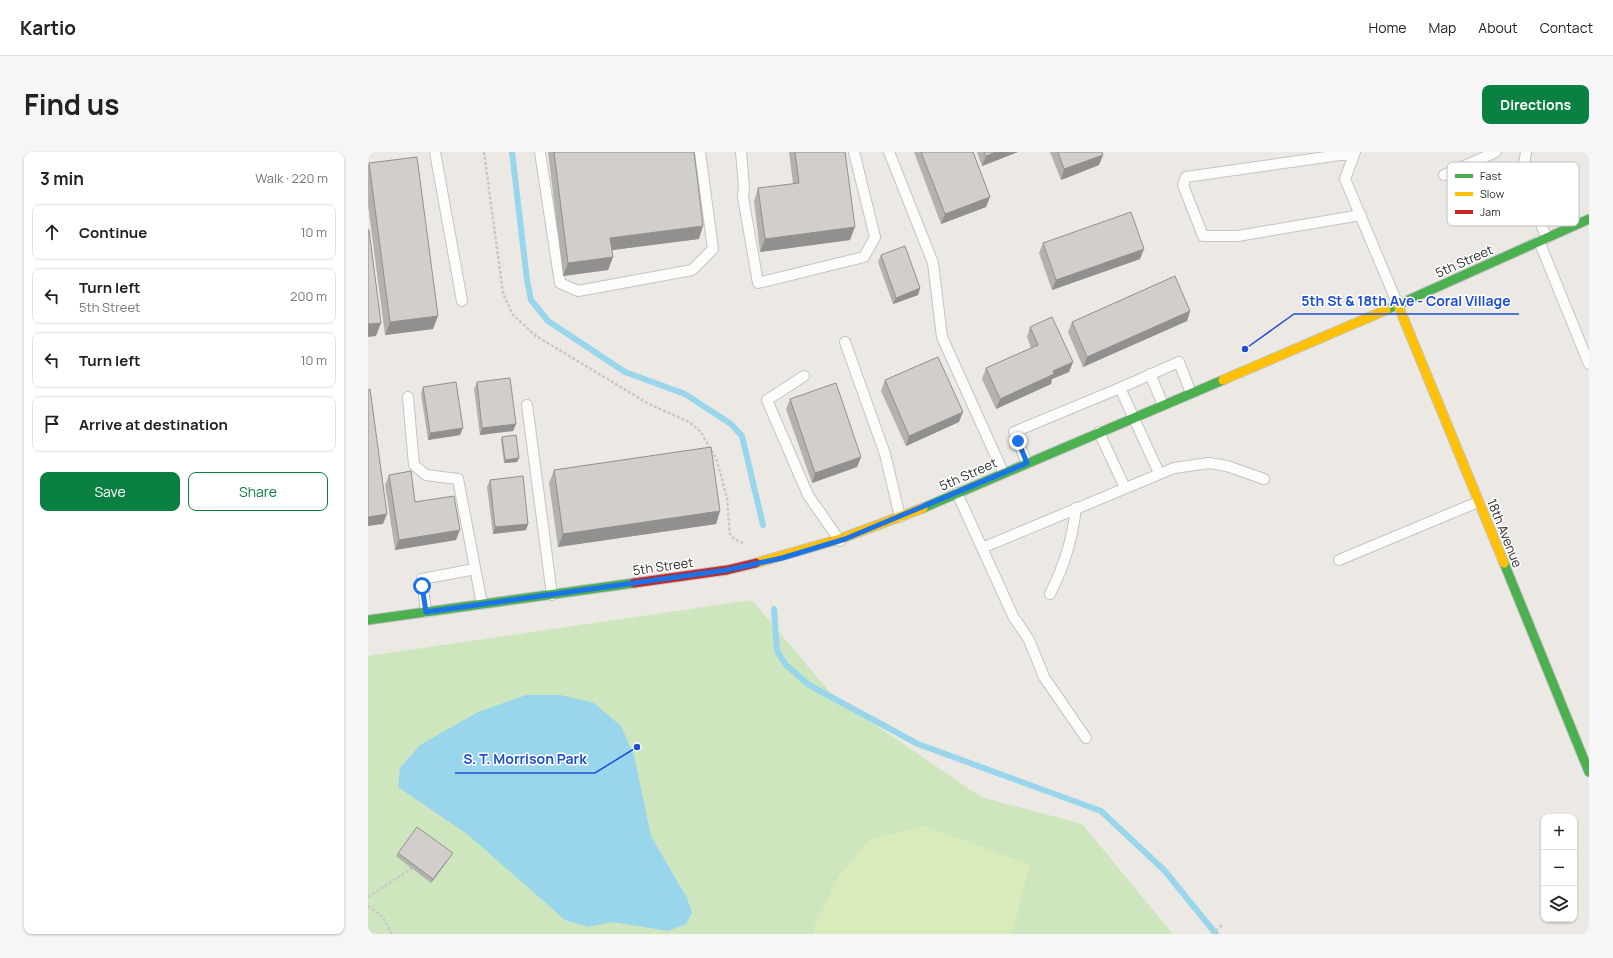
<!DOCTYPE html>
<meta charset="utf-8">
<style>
body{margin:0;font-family:Manrope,sans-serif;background:#f6f6f6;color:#222}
.controls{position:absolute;right:12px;bottom:12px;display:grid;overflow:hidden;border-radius:8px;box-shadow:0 1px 3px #0004}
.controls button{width:36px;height:36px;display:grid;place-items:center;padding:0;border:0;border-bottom:1px solid #e0e0e0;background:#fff;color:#222;font:20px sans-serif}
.stop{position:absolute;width:12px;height:12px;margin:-9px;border:3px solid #1a73e8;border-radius:50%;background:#fff}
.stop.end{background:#1a73e8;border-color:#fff;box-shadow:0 1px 4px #0008}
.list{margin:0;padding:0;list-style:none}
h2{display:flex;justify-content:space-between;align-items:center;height:52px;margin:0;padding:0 16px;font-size:17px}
h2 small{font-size:13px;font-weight:400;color:#767676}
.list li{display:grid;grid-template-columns:26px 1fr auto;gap:12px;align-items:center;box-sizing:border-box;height:56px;margin:0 8px 8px;padding:0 8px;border:1px solid #e0e0e0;border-radius:8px}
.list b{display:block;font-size:15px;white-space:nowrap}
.list p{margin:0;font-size:13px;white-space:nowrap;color:#767676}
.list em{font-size:13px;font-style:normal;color:#767676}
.actions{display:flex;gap:8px;padding:12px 16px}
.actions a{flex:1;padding:9px 0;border:1px solid #0b8043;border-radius:8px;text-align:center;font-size:14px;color:#0b8043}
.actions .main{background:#0b8043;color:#fff}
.icon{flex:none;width:22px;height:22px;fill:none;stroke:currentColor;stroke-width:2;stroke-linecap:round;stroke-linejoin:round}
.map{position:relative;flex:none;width:1221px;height:782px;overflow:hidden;border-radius:8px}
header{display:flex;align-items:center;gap:24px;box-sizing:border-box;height:56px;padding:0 20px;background:#fff;border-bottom:1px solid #e0e0e0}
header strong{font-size:19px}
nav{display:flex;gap:22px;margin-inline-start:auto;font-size:14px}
.intro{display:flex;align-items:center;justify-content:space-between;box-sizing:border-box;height:96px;padding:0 24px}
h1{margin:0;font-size:28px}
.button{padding:10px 18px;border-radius:8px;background:#0b8043;color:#fff;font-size:14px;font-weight:700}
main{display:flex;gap:24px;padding:0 24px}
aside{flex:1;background:#fff;border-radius:8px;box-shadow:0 1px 3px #0004}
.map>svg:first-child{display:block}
.green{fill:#cee6be}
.pitch{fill:#d9eabb}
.water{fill:#99d6ec}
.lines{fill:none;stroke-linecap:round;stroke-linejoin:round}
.stream{stroke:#99d6ec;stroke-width:6}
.lane-casing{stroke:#c5c4c5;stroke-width:12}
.fast-casing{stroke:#c5c4c5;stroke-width:11}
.slow-casing{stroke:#c5c4c5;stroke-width:11}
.jam-casing{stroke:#c5c4c5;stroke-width:11}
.path{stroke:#c9c9c8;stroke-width:2.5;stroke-dasharray:3 2;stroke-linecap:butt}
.lane{stroke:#fcfcfb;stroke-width:10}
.fast{stroke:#4caf50;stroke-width:9}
.slow{stroke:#ffc107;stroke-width:9}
.jam{stroke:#c62828;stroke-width:9}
.wall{fill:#b4b1af}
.shaded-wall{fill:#92908e}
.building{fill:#d1cecb;stroke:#92908e}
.route{stroke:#1a73e8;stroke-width:5}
.labels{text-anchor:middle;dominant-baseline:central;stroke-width:3;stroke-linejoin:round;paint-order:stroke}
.street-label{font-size:13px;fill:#2e2e2e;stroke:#fff}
.key{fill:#fff;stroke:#c0c0c0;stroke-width:1}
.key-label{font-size:11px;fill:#2e2e2e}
.leader{fill:none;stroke:#1d4ed8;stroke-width:1.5}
.callout-dot{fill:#1d4ed8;stroke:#fff;stroke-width:1.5}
.callout-label{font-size:14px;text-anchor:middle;font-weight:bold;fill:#1d4ed8;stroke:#fff;stroke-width:3;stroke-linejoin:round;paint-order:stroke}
</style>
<header>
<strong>Kartio</strong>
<nav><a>Home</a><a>Map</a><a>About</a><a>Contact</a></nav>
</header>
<div class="intro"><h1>Find us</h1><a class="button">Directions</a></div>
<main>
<aside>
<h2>3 min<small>Walk · 220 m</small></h2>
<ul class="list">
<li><svg class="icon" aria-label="ahead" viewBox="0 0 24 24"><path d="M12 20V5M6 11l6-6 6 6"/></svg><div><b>Continue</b></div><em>10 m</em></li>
<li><svg class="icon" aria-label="left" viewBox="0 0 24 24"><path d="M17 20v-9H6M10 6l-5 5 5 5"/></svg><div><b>Turn left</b><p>5th Street</p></div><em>200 m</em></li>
<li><svg class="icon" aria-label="left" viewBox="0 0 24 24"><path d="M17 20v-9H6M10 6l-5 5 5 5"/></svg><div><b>Turn left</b></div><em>10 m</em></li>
<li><svg class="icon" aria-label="arrive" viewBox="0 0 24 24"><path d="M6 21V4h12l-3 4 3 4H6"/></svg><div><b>Arrive at destination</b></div></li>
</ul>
<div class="actions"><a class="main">Save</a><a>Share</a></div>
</aside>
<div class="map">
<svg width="1221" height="782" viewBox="0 0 1221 782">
<rect width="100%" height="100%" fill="#ece8e4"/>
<path class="green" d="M384 448 465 544 613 645 714 672 805 782H0V504Z"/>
<path class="pitch" d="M555 674 662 712 644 782H445L446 775 471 724 502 687Z"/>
<path class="water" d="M158 543H192L226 551 253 574 266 603 283 684 319 746 324 761 318 772 300 779 245 770 220 775 197 768 99 682 30 635 32 616 52 593 110 560Z"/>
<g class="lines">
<path class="stream" d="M144 0 159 128 163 148 180 169 257 220 317 242 363 272 374 284 395 373
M406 457 409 499 418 513 441 533 550 592 733 659 796 718 848 782"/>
<g class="lane-casing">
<path id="lane" d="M67 0 94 149
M172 0 192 131 210 139 324 118 345 97 332 0
M373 0 376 35 375 45 390 131 496 105 507 85 486 0
M521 0 565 111 574 185 635 320
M987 0 977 27 1030 153
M1158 0 1155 18 1156 34 1179 86
M986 1 818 25 815 33 835 84H870L993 63
M1076 23 1128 0
M1171 89 1221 212
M477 190 517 302 532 365
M782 222 795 253
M436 224 399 248 440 343 472 389
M752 236 791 321
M40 245 46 313 58 323 90 327 114 452
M159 253 184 443
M731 280 757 336
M659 311 646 280 752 236 811 210 823 241
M589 341 645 464 661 488 676 525 718 586
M614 396 806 316 841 311 859 314 896 327
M971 408 1110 350
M682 442C697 412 704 388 708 356
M58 460 54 427 107 417"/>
</g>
<g class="fast-casing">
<path id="fast" d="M1018 158 1221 67
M555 356 855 228
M1136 411 1221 620
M0 468 266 431"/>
</g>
<g class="slow-casing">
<path id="slow" d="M1030 153 1136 411
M855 228 1018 158
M388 411 472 387 555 356"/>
</g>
<g class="jam-casing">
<path id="jam" d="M266 431 359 418 388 411"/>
</g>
<path class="path" d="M116 0 135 141 145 163 168 184 281 252 321 270 332 279 348 306 354 327 359 347 362 382 366 387 375 391
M0 745 44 716
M0 754 14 764 24 782
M844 782 855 772"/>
<use href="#lane" class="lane"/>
<use href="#fast" class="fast"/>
<use href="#slow" class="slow"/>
<use href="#jam" class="jam"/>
</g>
<path class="wall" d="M180 0H326L331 87 244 98 245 105 240 118 195 124Z
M421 0H477L482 88 392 100 386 49 390 36 425 32Z
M546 0H605L622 45 618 55 573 72Z
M609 0H650L614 14Z
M682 0H734L735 3 731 13 693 28Z
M1 11 65 177 17 183 0 53V14Z
M675 91 772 107 684 138 671 101Z
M513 103 552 136 550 143 525 152 510 110Z
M822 159 819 169 715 215 700 180 704 170Z
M662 175 705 210 701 220 684 227 683 232 628 257 614 227 618 216 663 196 659 185Z
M517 228 591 270 538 294 513 239Z
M109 230 148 272 145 279 112 283 106 237Z
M55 235 92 283 60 288 53 242Z
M422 247 493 305 489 315 444 331 418 257Z
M134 285 151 306 149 310 136 311 133 288Z
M186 318 352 359 348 372 190 395 181 331Z
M21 323 47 350 88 388 27 398 17 333Z
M122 328 160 372 158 378 125 382 119 335Z
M30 701H85L83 704 63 731 28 704Z"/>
<path class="shaded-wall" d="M628 0H650L614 14 618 4Z
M735 3 731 13 693 28 696 17Z
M622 45 618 55 573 72 577 62Z
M335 74 331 87 237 99 242 86Z
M487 75 482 88 392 100 397 87Z
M776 97 772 107 684 138 688 128Z
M245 105 240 118 195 124 200 111Z
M552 136 550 143 525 152 528 146Z
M822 159 819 169 715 215 719 205Z
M70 164 65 177 17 183 22 170Z
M13 171 8 184 0 185V172Z
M705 210 701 220 684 227 683 232 628 257 632 247 685 219Z
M595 260 591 270 538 294 541 284Z
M148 272 145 279 112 283 114 276Z
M95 276 92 283 60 288 62 281Z
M493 305 489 315 444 331 447 321Z
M151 306 149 310 136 311 137 308Z
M352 359 348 372 190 395 195 382Z
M19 362 15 372 0 374V365Z
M160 372 158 378 125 382 127 375Z
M92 378 88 388 27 398 31 388Z
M85 701 83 704 63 731 65 727Z"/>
<path class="building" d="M186 0H326L335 74 242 86 245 105 200 111Z
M427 0H477L487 75 397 87 390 36 431 31Z
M553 0H605L622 45 577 62Z
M616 0H628L618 4Z
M690 0H734L735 3 696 17Z
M49 5 70 164 22 170 1 11Z
M763 60 776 97 688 128 675 91Z
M0 78H1L13 171 0 172Z
M537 94 552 136 528 146 513 103Z
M807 124 822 159 719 205 704 170Z
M684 165 705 210 685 219 686 222 632 247 618 216 670 193 662 175Z
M570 205 595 260 541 284 517 228Z
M142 226 148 272 114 276 109 230Z
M88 230 95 276 62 281 55 235Z
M468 231 493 305 447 321 422 247Z
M2 237 19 362 0 365V238Z
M148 283 151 306 137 308 134 285Z
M343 295 352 359 195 382 186 318Z
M43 319 47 350 86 344 92 378 31 388 21 323Z
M155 324 160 372 127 375 122 328Z
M49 675 85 701 65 727 30 701Z"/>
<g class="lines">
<path class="route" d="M54 434 58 460 359 418 414 406 477 387 659 311 650 289"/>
</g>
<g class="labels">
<g class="street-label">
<text transform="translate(1096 109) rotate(-24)">5th Street</text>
<text transform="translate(600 322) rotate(-24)">5th Street</text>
<text transform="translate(1137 381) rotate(68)">18th Avenue</text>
<text transform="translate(295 414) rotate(-8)">5th Street</text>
</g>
</g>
<rect x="1079" y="10" width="132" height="64" rx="6" class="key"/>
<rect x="1087" y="22" width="18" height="4" fill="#4caf50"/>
<rect x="1087" y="40" width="18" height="4" fill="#ffc107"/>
<rect x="1087" y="58" width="18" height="4" fill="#c62828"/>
<g class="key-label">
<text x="1112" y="28">Fast</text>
<text x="1112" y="46">Slow</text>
<text x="1112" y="64">Jam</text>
</g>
<path class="leader" d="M877 197L926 162H1151M269 595L227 621H87"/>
<g class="callout-dot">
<circle cx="877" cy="197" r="4"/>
<circle cx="269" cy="595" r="4"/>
</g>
<g class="callout-label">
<text x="1038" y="154">5th St &amp; 18th Ave - Coral Village</text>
<text x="157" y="612">S. T. Morrison Park</text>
</g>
</svg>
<div class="controls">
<button>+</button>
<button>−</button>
<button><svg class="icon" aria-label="layers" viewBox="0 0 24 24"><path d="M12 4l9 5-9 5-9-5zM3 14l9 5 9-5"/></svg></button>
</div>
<div class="stop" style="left:54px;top:434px"></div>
<div class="stop end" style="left:650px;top:289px"></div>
</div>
</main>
